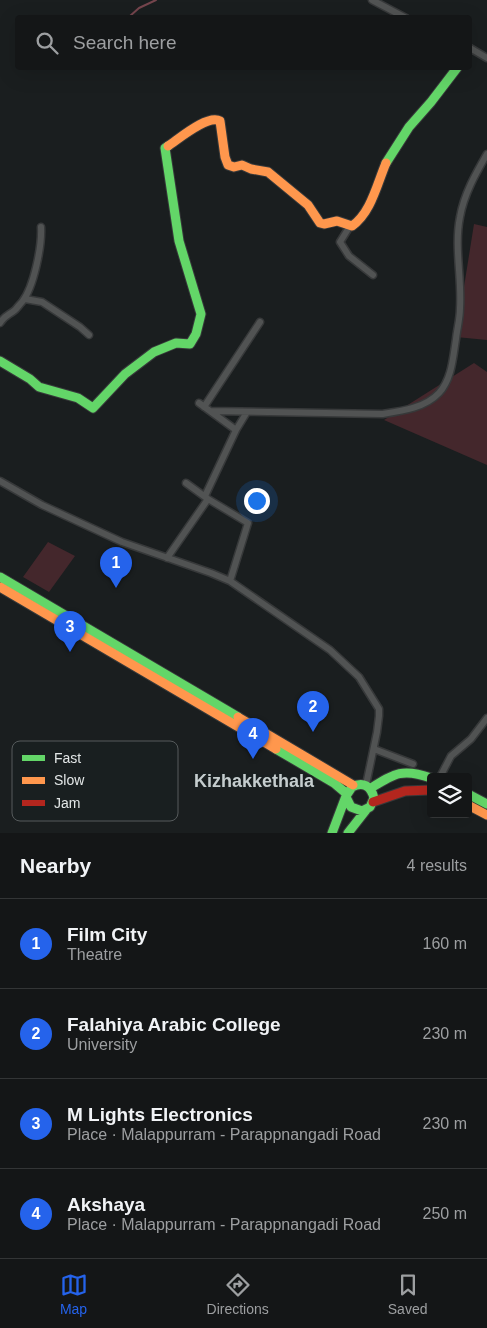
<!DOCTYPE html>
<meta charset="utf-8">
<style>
body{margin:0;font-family:Helvetica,sans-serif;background:#212324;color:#f1f3f6}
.controls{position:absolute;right:15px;bottom:15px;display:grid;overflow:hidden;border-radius:5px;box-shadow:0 5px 20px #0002}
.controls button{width:45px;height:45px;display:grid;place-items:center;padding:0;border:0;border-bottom:1px solid #333536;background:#141617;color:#f1f3f6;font:25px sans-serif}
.you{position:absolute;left:256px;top:500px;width:18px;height:18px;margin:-12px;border:4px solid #fff;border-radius:50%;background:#1a73e8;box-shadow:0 0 0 8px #1a73e833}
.badge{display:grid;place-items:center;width:32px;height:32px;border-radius:50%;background:#2563eb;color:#fff;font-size:16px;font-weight:700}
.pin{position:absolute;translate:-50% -41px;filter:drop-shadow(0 1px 2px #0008)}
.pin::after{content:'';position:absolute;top:26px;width:18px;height:15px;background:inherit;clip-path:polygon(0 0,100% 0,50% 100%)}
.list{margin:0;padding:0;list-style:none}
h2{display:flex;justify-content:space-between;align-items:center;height:65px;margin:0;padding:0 20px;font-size:21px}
h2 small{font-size:16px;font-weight:400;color:#9d9fa1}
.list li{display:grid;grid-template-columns:32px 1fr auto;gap:15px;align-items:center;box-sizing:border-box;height:90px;padding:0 20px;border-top:1px solid #333536}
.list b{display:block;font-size:19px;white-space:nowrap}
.list p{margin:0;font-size:16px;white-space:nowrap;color:#9d9fa1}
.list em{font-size:16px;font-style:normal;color:#9d9fa1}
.icon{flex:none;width:28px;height:28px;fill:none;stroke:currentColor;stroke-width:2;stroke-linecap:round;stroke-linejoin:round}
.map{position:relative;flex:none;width:487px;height:833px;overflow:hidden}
.search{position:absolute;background:#141617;box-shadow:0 5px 20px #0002;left:15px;right:15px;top:15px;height:55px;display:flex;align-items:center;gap:12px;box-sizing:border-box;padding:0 18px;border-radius:5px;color:#9d9fa1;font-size:19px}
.sheet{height:425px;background:#141617}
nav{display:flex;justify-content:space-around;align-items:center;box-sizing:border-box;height:70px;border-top:1px solid #333536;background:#141617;font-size:14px;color:#9d9fa1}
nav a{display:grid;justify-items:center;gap:2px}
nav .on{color:#2563eb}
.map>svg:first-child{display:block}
.green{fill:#44272c}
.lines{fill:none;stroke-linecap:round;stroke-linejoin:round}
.stream{stroke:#75454d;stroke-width:2}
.street-casing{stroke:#37393a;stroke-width:9}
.fast-casing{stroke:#37393a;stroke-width:11}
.slow-casing{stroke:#37393a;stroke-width:11}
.jam-casing{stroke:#37393a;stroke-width:11}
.street{stroke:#515353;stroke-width:6}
.fast{stroke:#63d668;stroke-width:9}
.slow{stroke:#ff974d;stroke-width:9}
.jam{stroke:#b3261e;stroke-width:9}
.labels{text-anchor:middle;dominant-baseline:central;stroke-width:4;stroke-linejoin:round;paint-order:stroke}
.neighbourhood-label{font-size:18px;font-weight:bold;fill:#c5cdce;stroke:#191f20}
.key{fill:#191f20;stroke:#565b5c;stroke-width:1}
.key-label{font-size:14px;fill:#e3e7e7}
</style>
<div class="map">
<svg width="487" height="833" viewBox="0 0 487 833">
<rect width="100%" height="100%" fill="#1a1e1f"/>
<path class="green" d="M474 224 487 227V340L456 337Z
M474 363 487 372V465L384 420Z
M48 542 75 556 49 592 23 577Z"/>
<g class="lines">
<path class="stream" d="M130 16 139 8 156 0"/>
<g class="street-casing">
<path id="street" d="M372 0 406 18
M470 48 487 58
M350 226 340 242 349 256 373 275
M25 299 42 302 80 327 89 335
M0 323C4 316 9 315 15 310 17 308 20 304 22 302 34 287 42 246 41 227
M199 403 236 430 205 496
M204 407 260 322
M210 411 382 414C402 411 425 408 439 393 452 379 453 357 456 339 457 329 460 319 460 308 462 278 454 247 460 217 464 194 476 173 487 154
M236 430 247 412
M0 481 42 505 122 542 211 573 230 581 330 650 359 677 379 709V716L377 732 366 785
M186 483 208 499 248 523 230 581
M167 558 208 499
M374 749 413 764
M440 777 451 756 471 739 487 718"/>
</g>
<g class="fast-casing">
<path id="fast" d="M386 163 409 127 431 102 457 68
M0 361 30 379 39 387 78 398 93 408 125 374 154 352 176 343 190 344 196 334 201 314 179 241 165 148 168 146
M0 577 238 717
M276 749 334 783 347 794
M371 788C395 773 403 768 431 778
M468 794 487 804
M332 833 346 796 352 787C363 781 371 786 374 798L370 807 362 811 351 807 346 797
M348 833 366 810"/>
</g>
<g class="slow-casing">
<path id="slow" d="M168 146C180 138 208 114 220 121L225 157 228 165 234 167 242 165 251 169 268 172 308 205 320 223 324 224 337 221 352 226C371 213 377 184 386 163
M0 587 276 749
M238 717 353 785
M468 805 487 815"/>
</g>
<g class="jam-casing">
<path id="jam" d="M373 802 405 791 431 790"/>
</g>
<use href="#street" class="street"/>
<use href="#fast" class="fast"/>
<use href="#slow" class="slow"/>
<use href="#jam" class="jam"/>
</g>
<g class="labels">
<g class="neighbourhood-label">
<text x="254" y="781">Kizhakkethala</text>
</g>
</g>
<rect x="12" y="741" width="166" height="80" rx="8" class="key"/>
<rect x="22" y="755" width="23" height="6" fill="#63d668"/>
<rect x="22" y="777" width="23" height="7" fill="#ff974d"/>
<rect x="22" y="800" width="23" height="6" fill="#b3261e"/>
<g class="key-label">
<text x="54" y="763">Fast</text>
<text x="54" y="785">Slow</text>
<text x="54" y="808">Jam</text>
</g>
</svg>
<div class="controls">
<button><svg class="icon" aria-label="layers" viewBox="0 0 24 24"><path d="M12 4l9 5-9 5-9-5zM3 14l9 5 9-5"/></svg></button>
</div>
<div class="you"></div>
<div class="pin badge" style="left:116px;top:588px">1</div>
<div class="pin badge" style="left:313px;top:732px">2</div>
<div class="pin badge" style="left:70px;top:652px">3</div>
<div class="pin badge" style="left:253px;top:759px">4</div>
<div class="search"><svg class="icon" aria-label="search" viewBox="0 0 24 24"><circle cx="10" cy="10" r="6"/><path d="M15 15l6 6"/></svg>Search here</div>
</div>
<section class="sheet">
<h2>Nearby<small>4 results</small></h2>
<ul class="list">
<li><span class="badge">1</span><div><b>Film City</b><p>Theatre</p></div><em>160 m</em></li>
<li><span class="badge">2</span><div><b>Falahiya Arabic College</b><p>University</p></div><em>230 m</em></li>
<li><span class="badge">3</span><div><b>M Lights Electronics</b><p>Place · Malappurram - Parappnangadi Road</p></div><em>230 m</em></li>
<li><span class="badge">4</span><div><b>Akshaya</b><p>Place · Malappurram - Parappnangadi Road</p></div><em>250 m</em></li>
</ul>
</section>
<nav>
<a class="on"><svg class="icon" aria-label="map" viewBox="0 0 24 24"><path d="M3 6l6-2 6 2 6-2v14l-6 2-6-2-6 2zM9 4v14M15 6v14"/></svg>Map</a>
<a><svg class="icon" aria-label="directions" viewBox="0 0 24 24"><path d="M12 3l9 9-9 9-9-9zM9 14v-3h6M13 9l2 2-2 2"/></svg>Directions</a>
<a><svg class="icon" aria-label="saved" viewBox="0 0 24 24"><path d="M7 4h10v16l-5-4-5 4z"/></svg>Saved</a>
</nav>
